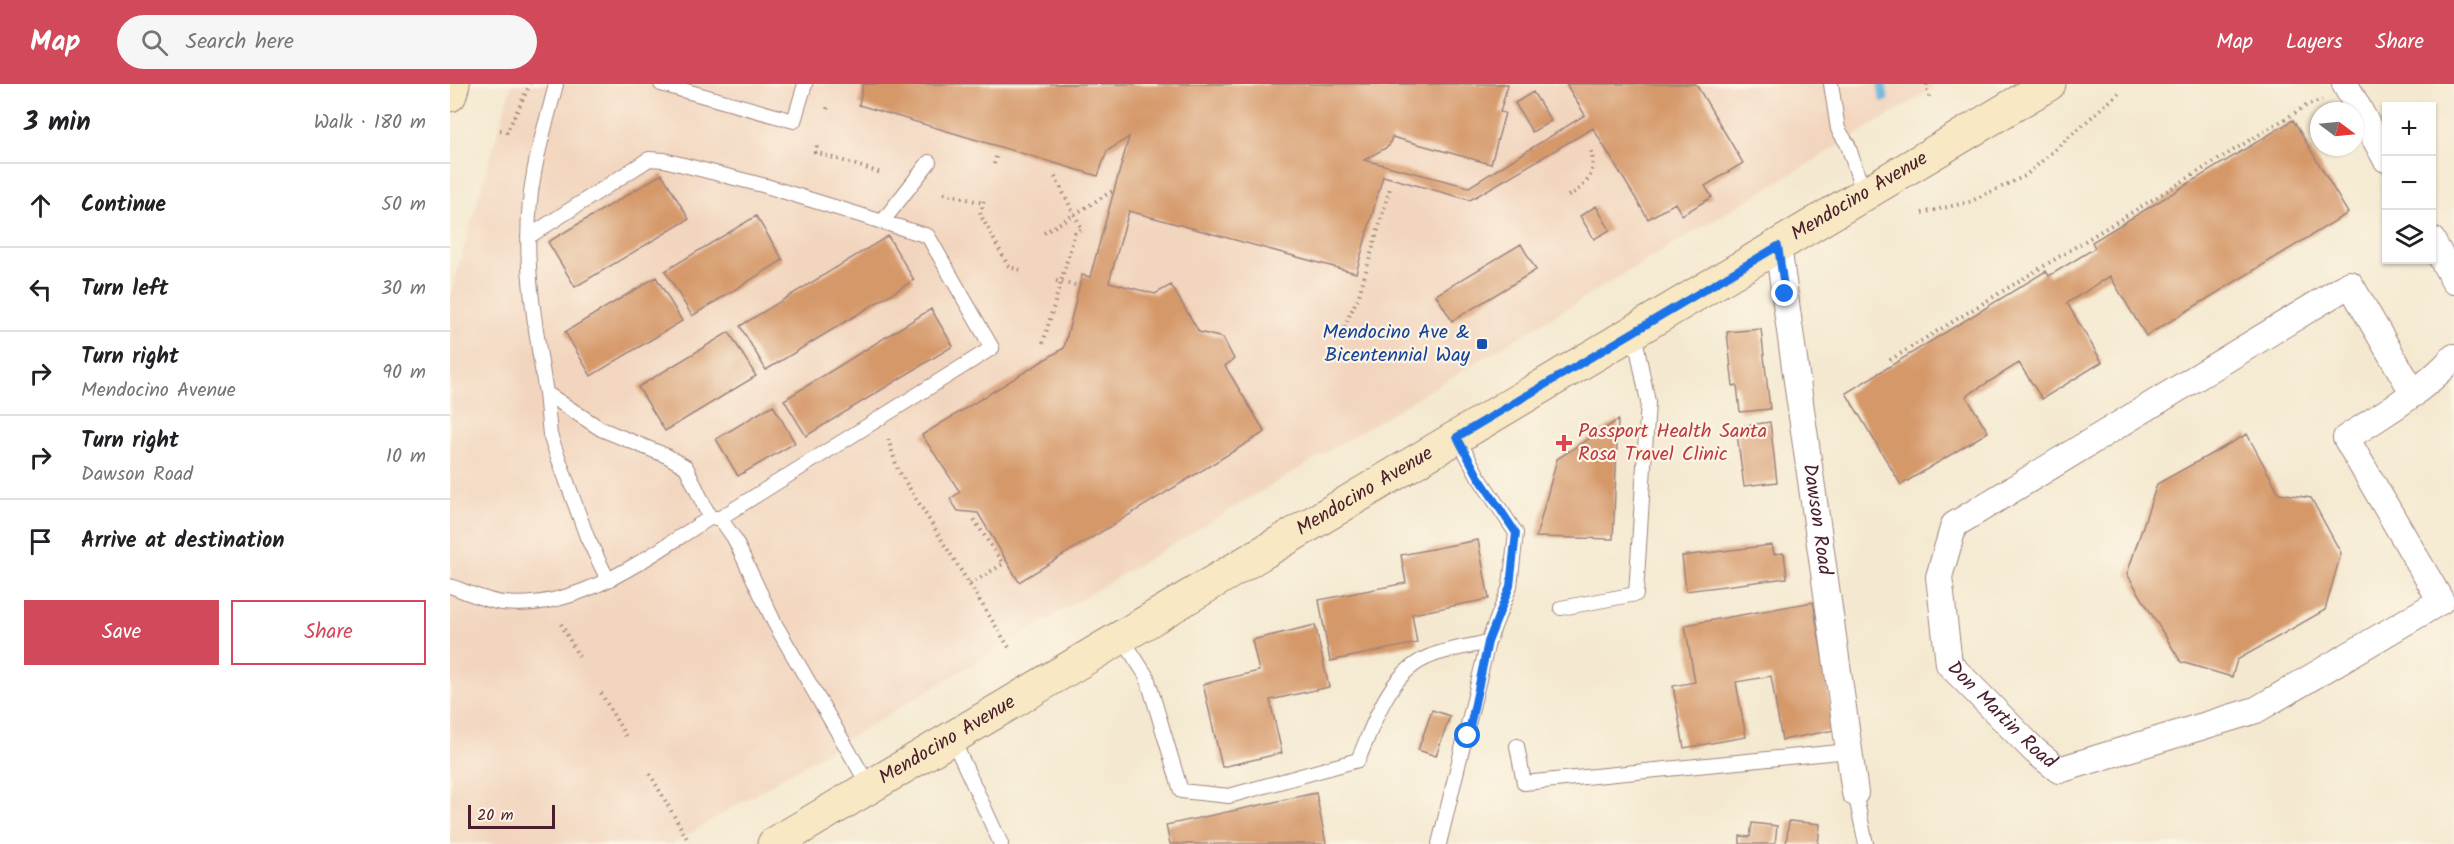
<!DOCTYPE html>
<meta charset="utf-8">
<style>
body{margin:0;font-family:Kalam,sans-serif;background:#f6f6f6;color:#202124}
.controls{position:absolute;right:18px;top:18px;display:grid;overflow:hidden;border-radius:0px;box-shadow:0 2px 4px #0004}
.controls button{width:54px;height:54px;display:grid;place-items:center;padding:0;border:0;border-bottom:2px solid #e0e0e0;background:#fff;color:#202124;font:30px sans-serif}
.compass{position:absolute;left:1860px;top:18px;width:54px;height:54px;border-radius:50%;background:#fff;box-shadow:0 2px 4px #0004;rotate:106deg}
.scale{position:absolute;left:18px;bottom:15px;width:87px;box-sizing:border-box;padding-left:6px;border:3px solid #4a1f2b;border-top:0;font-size:16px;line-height:21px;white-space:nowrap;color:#4a1f2b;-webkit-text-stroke:4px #fcf5e5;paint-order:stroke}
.stop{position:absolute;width:18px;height:18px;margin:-14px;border:4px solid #1a73e8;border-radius:50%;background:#fff}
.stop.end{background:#1a73e8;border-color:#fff;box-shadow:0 2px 6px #0008}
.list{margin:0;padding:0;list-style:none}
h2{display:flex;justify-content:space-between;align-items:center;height:78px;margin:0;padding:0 24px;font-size:26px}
h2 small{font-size:20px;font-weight:400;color:#757577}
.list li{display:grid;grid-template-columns:39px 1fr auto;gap:18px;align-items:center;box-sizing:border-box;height:84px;padding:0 24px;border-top:2px solid #e0e0e0}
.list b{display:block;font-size:22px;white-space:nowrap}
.list p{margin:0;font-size:20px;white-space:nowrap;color:#757577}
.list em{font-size:20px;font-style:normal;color:#757577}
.actions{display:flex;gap:12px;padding:18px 24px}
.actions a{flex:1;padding:14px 0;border:2px solid #d1495b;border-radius:0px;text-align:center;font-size:21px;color:#d1495b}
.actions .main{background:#d1495b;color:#fff}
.icon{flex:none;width:33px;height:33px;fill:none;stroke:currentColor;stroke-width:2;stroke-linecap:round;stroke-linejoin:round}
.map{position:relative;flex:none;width:2004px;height:760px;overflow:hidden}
header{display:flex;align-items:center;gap:36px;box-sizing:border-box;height:84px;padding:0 30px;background:#d1495b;color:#fff}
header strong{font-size:28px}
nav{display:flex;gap:33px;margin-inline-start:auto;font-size:21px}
.search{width:420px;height:54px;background:#f6f6f6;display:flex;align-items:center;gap:15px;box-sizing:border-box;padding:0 21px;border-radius:33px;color:#757577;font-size:22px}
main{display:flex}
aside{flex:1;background:#fff}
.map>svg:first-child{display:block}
.built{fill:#f2d5be}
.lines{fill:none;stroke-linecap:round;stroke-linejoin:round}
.stream{stroke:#5eb1d9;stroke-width:9}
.building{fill:#d59869}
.service-casing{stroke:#9f847e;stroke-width:16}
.minor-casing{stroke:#9f847e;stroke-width:28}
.secondary-casing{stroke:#9f847e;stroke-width:35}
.path{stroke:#9f847e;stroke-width:4;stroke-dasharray:1.5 4.5;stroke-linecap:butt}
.service{stroke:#fff;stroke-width:14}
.minor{stroke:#fff;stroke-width:26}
.secondary{stroke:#f8e8c3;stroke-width:33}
.route{stroke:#1a73e8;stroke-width:8}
.transit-dot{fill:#1a4fb4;stroke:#fcf5e5;stroke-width:2}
.health-dot{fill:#e0444e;stroke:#fcf5e5;stroke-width:2}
.labels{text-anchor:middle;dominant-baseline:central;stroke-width:4.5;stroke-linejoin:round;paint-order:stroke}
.street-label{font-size:20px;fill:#4a1f2b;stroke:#fcf5e5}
.transit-label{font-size:20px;fill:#164399;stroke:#fcf5e5;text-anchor:end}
.health-label{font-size:20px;fill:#be3a42;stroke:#fcf5e5;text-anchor:start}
</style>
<header>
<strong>Map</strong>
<div class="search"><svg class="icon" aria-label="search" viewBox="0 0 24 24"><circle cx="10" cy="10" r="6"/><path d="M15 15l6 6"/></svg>Search here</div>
<nav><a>Map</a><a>Layers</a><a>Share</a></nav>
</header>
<main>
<aside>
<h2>3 min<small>Walk · 180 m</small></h2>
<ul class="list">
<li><svg class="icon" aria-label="ahead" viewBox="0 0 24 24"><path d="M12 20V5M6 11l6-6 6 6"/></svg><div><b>Continue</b></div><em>50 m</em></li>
<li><svg class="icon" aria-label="left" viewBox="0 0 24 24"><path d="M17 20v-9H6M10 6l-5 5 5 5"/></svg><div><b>Turn left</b></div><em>30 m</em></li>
<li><svg class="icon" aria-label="right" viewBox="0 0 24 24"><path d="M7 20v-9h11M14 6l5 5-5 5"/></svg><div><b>Turn right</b><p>Mendocino Avenue</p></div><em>90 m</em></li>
<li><svg class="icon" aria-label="right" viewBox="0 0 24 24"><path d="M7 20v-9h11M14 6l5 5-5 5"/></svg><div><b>Turn right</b><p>Dawson Road</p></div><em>10 m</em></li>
<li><svg class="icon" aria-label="arrive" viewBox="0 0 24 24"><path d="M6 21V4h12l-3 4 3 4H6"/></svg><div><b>Arrive at destination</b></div></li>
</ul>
<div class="actions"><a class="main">Save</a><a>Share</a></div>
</aside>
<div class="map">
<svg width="2004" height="760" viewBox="0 0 2004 760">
<rect width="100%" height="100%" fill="#fcf5e5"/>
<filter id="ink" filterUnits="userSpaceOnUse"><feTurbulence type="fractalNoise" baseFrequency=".0167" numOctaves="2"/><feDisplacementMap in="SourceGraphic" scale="12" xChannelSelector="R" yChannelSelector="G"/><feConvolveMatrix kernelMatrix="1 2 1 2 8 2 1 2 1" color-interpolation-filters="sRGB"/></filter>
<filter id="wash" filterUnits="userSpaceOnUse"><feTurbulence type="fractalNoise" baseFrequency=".008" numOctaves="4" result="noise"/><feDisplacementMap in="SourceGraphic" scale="24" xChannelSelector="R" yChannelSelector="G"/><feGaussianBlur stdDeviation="1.35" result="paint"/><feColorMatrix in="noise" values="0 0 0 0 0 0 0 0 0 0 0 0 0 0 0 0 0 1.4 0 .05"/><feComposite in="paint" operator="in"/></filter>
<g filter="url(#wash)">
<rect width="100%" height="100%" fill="#f4e9d0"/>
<path class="built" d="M62 0H1482L1483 5 222 760H0V211Z"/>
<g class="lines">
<path class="stream" d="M1432 0 1434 14"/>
</g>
<g id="blocks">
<path class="building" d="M413 0H1058L1050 28 1055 29 1041 80 942 53 939 62 914 76 1019 103 1135 31 1116 0H1246L1293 79 1255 102 1262 113 1232 131 1225 119 1198 135 1143 44 1020 116 933 92 906 189 679 127 659 198 705 210 721 201 749 248 773 254 784 275 775 282 815 348 569 498 528 429 508 427 500 415 510 408 472 351 614 264 632 191 640 193 679 53 657 67 648 92 409 21Z
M1083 8 1101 37 1082 48 1065 19Z
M1843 36 1898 129 1696 252 1660 192 1617 219 1652 278 1592 315 1569 279 1516 312 1538 348 1451 401 1396 309 1596 187 1599 192 1645 164 1642 158Z
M212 90 239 135 125 203 98 158Z
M1146 122 1160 146 1144 155 1130 132Z
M306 132 333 176 242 232 215 187Z
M438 152 464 196 316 286 290 242Z
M1071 160 1086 186 1002 237 986 211Z
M206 193 232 237 141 292 115 248Z
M481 225 503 262 356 352 334 316Z
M1311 245 1320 325 1290 328 1287 301 1283 302 1277 248Z
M279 248 306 292 215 347 188 303Z
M323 321 345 359 288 392 266 355Z
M1168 336 1163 455 1086 453 1107 375Z
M1320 338 1327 398 1294 402 1286 343Z
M1797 350 1829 409 1861 414 1891 469 1875 526 1787 576 1782 593 1731 578 1677 490 1707 400Z
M1028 456 1039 515 962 530 967 559 880 577 869 516 956 499 951 471Z
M1322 461 1324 470 1334 469 1337 494 1236 507 1232 472Z
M1363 518 1385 646 1332 656 1321 592 1286 598 1296 653 1234 664 1223 602 1245 598 1235 541Z
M865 541 879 603 820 616 832 669 772 683 753 600 809 587 802 556Z
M982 626 1000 632 986 672 968 666Z
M866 709 876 760H720L716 741Z
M1339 737 1370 740 1368 760H1336Z
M1302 739 1327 742 1325 760H1290V752L1300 753Z"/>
</g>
</g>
<g filter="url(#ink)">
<use href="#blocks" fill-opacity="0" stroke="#9f847e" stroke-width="1.5"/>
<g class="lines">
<g class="service-casing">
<path id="service" d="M106 0C99 30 89 59 84 89 70 163 84 236 96 309L151 345 217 372 236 383 260 434
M211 0 344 37 355 0
M1381 0 1388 45 1398 61 1414 111
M433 137 479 78
M96 309 100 351 137 453 158 496
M270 434 284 454 325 540 419 702
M0 502C17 508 36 517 53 519 131 527 197 472 260 434H270L542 264 478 152 316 102 214 76 199 75 78 153
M1111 524 1186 510 1198 318 1184 248
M672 554 697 593 731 707 779 712 908 676C924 640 937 592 976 574 994 565 1019 563 1038 558
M502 654 551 760
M1067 662 1074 699 1399 667
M1405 709 1416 760
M989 760 1038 558 1060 502 1066 449 1028 392 1007 353"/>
</g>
<g class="minor-casing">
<g id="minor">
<path d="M1895 0 1936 75"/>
<path d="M1982 156 2004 197"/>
<path id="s1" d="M1328 162 1405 709"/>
<path id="s2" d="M1964 310 1900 200 1504 441 1489 493 1499 580 1585 667 1609 686 1806 626 1991 517 1896 354C1934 330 1973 307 2004 273"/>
</g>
</g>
<g class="secondary-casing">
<g id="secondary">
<path d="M0 11 3 0"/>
<path id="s3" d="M324 760 1599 0"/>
</g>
</g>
<path class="path" d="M1477 0 1479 13
M377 25 379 20
M50 46 57 48 80 0
M367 62 365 68 431 89
M544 80 546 73
M494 109 533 119
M1118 112C1139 100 1146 90 1141 64
M534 117 530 130 559 183 571 186
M1472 129 1519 118 1575 92 1669 9
M594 149 664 106
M606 197 625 201
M889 254 909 211 941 101
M593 259 625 149 632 145 603 89
M1440 276 1856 22 1872 16
M438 355 448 386 560 565
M520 500 553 480 523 434
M111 540 129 573
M151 609 176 653
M200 690 239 758"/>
<use href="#service" class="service"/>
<use href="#minor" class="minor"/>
<use href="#secondary" class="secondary"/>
</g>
</g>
<g class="lines" filter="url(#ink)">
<path class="route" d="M1018 652 1038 558 1060 502 1066 449 1028 392 1007 353 1328 162 1335 210"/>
</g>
<rect class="transit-dot" x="1026" y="254" width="12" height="12" rx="3"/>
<path class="health-dot" d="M1111 350h6v6h6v6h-6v6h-6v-6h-6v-6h6z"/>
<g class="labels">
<g class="street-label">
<text stroke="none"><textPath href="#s3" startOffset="1264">Mendocino Avenue</textPath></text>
<text stroke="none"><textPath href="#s3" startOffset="688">Mendocino Avenue</textPath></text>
<text stroke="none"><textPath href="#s1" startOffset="276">Dawson Road</textPath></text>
<text stroke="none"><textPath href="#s2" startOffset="806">Don Martin Road</textPath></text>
<text stroke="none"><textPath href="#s3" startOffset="202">Mendocino Avenue</textPath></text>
</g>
<g class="transit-label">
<text x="1020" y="249">Mendocino Ave &amp;<tspan x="1020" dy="23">Bicentennial Way</tspan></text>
</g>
<g class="health-label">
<text x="1128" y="348">Passport Health Santa<tspan x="1128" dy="23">Rosa Travel Clinic</tspan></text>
</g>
</g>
</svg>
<div class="controls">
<button>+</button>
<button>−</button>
<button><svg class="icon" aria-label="layers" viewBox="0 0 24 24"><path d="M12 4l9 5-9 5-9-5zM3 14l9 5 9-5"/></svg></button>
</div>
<svg class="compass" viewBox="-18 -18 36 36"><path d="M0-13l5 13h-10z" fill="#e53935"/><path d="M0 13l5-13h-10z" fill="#757577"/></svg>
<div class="scale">20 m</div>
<div class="stop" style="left:1018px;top:652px"></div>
<div class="stop end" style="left:1335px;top:210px"></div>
</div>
</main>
